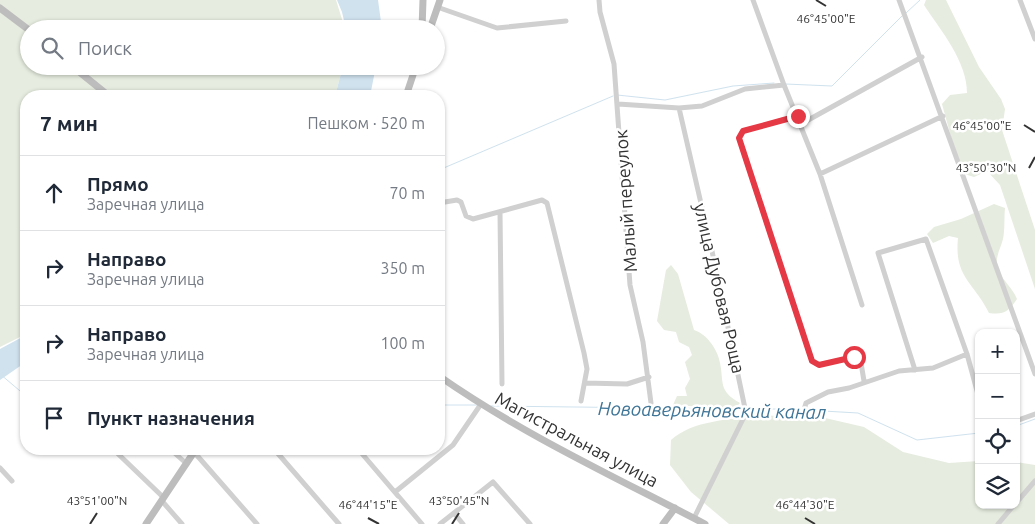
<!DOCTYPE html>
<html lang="ru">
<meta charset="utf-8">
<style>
body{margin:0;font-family:Ubuntu,sans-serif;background:#f6f6f7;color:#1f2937}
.controls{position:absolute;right:15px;bottom:15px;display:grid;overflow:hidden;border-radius:10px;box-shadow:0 1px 4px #0004}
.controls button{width:45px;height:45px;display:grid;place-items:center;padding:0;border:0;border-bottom:1px solid #e0e1e3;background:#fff;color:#1f2937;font:25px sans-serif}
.stop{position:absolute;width:15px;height:15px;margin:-11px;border:4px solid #e63946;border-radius:50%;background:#fff}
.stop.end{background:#e63946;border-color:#fff;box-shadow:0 1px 5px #0008}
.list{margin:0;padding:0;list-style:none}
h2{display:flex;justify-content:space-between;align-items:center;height:65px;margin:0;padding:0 20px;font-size:21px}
h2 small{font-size:16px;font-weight:400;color:#747a83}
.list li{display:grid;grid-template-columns:32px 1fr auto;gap:15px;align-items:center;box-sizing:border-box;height:75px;padding:0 20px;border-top:1px solid #e0e1e3}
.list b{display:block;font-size:19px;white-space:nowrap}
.list p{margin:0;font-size:16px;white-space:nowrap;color:#747a83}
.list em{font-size:16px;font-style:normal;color:#747a83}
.icon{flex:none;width:28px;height:28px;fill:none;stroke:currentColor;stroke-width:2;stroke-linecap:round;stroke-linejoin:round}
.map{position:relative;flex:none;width:1035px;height:524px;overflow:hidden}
.search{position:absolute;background:#fff;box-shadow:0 1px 4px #0004;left:20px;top:20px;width:425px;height:55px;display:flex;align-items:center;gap:12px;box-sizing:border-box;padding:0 18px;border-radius:28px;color:#747a83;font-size:19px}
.panel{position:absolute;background:#fff;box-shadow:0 1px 4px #0004;left:20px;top:90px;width:425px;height:365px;border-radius:20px}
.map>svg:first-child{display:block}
.green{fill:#e6ecdf}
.water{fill:#cfe2ee}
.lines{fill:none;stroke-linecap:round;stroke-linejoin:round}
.stream{stroke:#cfe2ee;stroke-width:1}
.street{stroke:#d0d0d0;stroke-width:5}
.secondary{stroke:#bdbdbd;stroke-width:7}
.route{stroke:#e63946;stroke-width:6}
.ticks{fill:none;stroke:#333;stroke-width:2}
.labels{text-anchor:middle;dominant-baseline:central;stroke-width:5;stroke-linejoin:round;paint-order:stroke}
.street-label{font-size:18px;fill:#333;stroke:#fff}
.water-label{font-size:19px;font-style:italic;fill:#3f7597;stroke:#fff}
.ticks-label{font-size:12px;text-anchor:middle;fill:#333;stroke:#fff;stroke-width:5;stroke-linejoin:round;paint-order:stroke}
</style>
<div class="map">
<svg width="1035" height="524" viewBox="0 0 1035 524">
<rect width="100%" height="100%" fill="#fff"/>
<path class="green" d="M0 0H336L345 29H29V66H343L335 96H26V334L0 347Z
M926 0H946L979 67 1001 99 1005 109 1002 130 1035 230V289L1000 185 987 171 974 177 961 173 942 104 950 95 967 93C967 61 941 31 924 5Z
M994 204 1005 208C1004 218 1005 230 1003 239 1000 250 994 259 998 270 1003 281 1012 287 1017 299 1008 312 1004 315 989 313 974 282 954 278 958 238L949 236 933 243 927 234 934 227 961 219Z
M671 265 678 274 694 330C707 334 718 350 720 363 724 382 718 391 740 403L735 409 673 405 677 396H687L685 388 690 379 685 362 692 355 689 347 679 342 676 332 664 330 657 321 666 270Z
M758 415 825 418 864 427 903 452 949 463 979 461V505H1016V462L1035 465V524H729L691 492 670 465 671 440C693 420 730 420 758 415Z"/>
<path class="water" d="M337 0H378L382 29H346L342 12Z
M343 66H376L370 96H335Z
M26 335V362L0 380V349Z"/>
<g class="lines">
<path class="stream" d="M906 13 920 0
M785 84 832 86 902 16
M617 95 665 100 733 86 774 83
M439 170 613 96
M0 374 26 396
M439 405H477
M491 406 744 409
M748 409H802
M806 410 858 413 917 440 979 433
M1016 426 1035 419"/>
<path class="street" d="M599 0 600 12 614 64 630 285 643 342 651 403
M753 0 784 85 820 174 862 305
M899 0 1035 374
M1020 0 1035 39
M437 7 497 28 566 21
M618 104 679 108 702 106 745 89 784 85
M679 108 712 251 746 413 694 518
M798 116 743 131 739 138 812 361 819 365 854 357 861 363 864 381
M801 124 922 57
M820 174 943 116
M439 203 457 200 461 202 466 216 473 219 542 200 547 203 584 353 587 369 581 401
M500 212 502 384
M915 370 878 253 926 239 967 354 979 398
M585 383 627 384 649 377
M803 413 806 403 828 392 849 388 899 371 933 368 967 354
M1016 421 1035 414
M113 449 164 498
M170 449 187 464
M274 449 339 524
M358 449 422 524
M194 452 257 524
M363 454 369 449
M0 468 12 481
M395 492 453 445 481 404
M162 501 182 524
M1016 503 1035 481
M454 513 463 524
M440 524 493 482 530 524
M998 524 1014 505"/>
<path class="secondary" d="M0 8 29 30
M422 29 423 0
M430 29 440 0
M72 66 109 96
M406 96 416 66
M439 376C522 434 615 477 705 524
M146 524 196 449
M663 524 675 508"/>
</g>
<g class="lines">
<path class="route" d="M798 116 743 131 739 138 812 361 819 365 854 357"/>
</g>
<path class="ticks" d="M816 0 826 6M1024 125 1035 132M1029 168 1035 157M368 518 379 524M805 518 815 524M90 524 97 513M452 524 459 513"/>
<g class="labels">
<g class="street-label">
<text transform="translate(625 201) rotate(-94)">Малый переулок</text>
<text transform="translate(720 288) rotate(77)">улица Дубовая Роща</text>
<text transform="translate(577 439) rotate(28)">Магистральная улица</text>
</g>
<g class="water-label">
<text transform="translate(712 410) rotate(1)">Новоаверьяновский канал</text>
</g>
</g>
<g class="ticks-label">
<text x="826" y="23">46°45'00"E</text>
<text x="982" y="130">46°45'00"E</text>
<text x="986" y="172">43°50'30"N</text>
<text x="97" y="505">43°51'00"N</text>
<text x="459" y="505">43°50'45"N</text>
<text x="368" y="509">46°44'15"E</text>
<text x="805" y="509">46°44'30"E</text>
</g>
</svg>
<div class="controls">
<button>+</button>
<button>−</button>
<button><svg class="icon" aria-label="locate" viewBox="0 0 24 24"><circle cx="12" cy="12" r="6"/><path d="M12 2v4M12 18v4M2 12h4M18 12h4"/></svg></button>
<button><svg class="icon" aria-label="layers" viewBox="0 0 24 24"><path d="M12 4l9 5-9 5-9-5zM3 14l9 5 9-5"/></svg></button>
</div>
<div class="stop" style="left:854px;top:357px"></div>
<div class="stop end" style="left:798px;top:116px"></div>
<div class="search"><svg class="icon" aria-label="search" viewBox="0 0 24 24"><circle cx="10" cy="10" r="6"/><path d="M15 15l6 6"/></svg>Поиск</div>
<section class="panel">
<h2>7 мин<small>Пешком · 520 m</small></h2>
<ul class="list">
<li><svg class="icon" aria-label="ahead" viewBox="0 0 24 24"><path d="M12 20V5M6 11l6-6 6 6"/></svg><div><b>Прямо</b><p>Заречная улица</p></div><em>70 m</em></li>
<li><svg class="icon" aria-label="right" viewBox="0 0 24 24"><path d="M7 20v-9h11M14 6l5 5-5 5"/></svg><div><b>Направо</b><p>Заречная улица</p></div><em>350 m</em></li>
<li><svg class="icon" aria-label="right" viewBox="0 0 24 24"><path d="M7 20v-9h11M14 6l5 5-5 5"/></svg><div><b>Направо</b><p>Заречная улица</p></div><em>100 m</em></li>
<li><svg class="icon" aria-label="arrive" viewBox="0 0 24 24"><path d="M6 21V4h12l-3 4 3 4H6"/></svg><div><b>Пункт назначения</b></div></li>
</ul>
</section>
</div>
